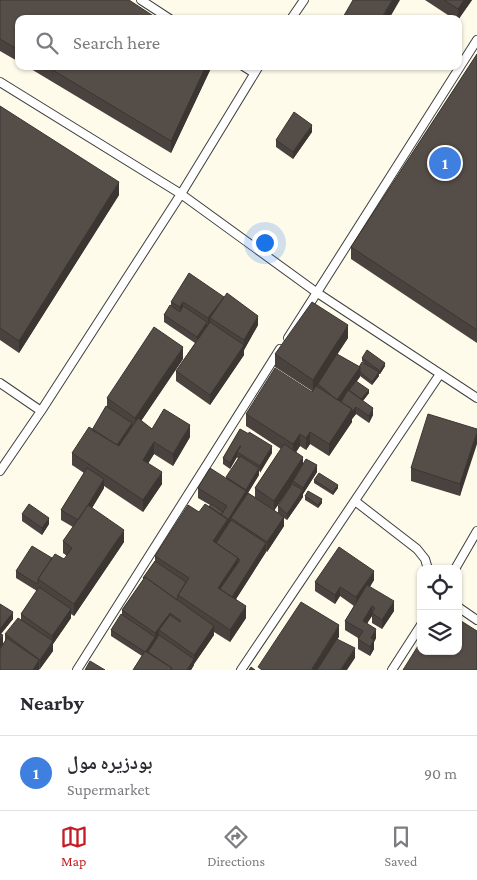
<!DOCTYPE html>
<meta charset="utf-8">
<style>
body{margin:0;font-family:"Crimson Pro","Noto Naskh Arabic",serif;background:#f7f7f7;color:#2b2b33}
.controls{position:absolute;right:15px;bottom:15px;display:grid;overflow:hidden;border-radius:10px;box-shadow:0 1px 4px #0004}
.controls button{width:45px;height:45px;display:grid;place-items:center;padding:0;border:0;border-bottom:1px solid #e1e1e2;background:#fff;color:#2b2b33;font:25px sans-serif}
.you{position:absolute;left:264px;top:242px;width:18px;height:18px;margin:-12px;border:4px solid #fff;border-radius:50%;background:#1a73e8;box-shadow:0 0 0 8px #1a73e833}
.badge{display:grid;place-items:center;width:32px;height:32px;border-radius:50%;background:#c31d25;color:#fff;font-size:16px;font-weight:700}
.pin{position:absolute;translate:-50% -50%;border:2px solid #fff;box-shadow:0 1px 5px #0006}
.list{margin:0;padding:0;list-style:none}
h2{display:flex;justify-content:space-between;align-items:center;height:65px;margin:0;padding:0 20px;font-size:21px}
h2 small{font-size:16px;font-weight:400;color:#7c7c81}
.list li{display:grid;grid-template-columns:32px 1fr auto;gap:15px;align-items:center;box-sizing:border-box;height:75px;padding:0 20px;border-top:1px solid #e1e1e2}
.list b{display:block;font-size:19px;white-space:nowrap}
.list p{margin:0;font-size:16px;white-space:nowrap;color:#7c7c81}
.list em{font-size:16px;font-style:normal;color:#7c7c81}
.icon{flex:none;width:28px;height:28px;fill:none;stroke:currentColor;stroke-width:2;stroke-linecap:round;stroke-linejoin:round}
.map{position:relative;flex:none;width:477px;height:670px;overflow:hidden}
.search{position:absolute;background:#fff;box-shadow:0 1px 4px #0004;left:15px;right:15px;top:15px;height:55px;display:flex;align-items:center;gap:12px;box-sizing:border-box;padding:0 18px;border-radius:10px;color:#7c7c81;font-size:19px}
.sheet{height:140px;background:#fff}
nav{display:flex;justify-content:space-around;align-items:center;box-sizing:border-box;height:70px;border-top:1px solid #e1e1e2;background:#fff;font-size:14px;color:#7c7c81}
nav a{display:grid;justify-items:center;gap:2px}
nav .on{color:#c31d25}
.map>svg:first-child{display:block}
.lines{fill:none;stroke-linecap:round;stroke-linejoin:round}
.lane-casing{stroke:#3f3f3f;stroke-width:10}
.lane{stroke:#fff;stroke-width:8}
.wall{fill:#49423e;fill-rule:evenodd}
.shaded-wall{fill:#3c3632}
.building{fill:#554d48;stroke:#3c3632}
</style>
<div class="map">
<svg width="477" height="670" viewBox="0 0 477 670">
<rect width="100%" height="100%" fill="#fffbeb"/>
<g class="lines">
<g class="lane-casing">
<path id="lane" d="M141 0 170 19
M291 19 304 0
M243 66 254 73
M0 82 181 194 316 292 477 398
M288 338 477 40
M0 383 41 411
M0 471 41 411 181 194 259 66
M355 501 417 549 425 559 428 569
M455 569 477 531
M458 607 477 620
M77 670 280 349
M241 670 440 374
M392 670 421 625"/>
</g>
<use href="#lane" class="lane"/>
</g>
<path class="wall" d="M0 0 19 19V62L0 51Z
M425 0H472L458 20V19H454Z
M477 54V343L351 259V247Z
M26 66H212L171 153Z
M0 106 119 195 19 353 0 340Z
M312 132 293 159 276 147V140Z
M224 298 258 325 244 350V355L210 405 176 381V371L195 343 164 322V315L171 306V302Z
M348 338 337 354 359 367 365 364 362 361V358L385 366 380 374H379V376L372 385 360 376 356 382 369 393 363 401 373 415 369 423 356 414 352 419V422L329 456 310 444 306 450 300 446 296 452 303 463 317 472 303 494V497L287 520 284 518V526L267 552 266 551V552L236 599 246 618 230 642 214 632V635L194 664V665L191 670H133L142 656 111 636V630L122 615V610L143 580V578L155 561V556L199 512 210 505 198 498V488L226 479 238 459 237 457 230 469 223 464V458L240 429 272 453 259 472V475L248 493 255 497V488L281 449 246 426V414L312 392V391L275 367V354ZM293 483V484L278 506V513L274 510Z
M183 359 141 421 152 429 190 437 173 466 154 454 148 463 162 484 143 512 104 486V488L92 508 124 542 74 616 71 614V618L53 644V651L39 670H0V604L13 619 1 634 3 645 5 641V634L21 620V614L37 591 16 578V571L52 558 64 559 67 556 63 553V541L73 527 61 520V510L84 473 72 465V453L92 430 107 407V398Z
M477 429 460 496 411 481V468Z
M314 480 338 488 333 495 314 483Z
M305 496 322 503 318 508 305 500Z
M22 514 49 524 42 535 22 521Z
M374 580 370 587 394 611 382 629 372 623V616L367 623 376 638 374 642V649L370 656 358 649V638L345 630V621L354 606 340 596 335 604 315 591V582Z"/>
<path class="shaded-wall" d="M392 0H400L389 19H381Z
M464 0H472L458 20V9Z
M206 66H212L171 153V141Z
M312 125V132L293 159V152Z
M119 182V195L19 353V341Z
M224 297V306L210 318V325L208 327V318Z
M183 302V311L180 317V307Z
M258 316V325L244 350V355L210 405V395L244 345V340Z
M207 322V328L197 344V337Z
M348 325V338L313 392V380Z
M183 347V359L135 430V418Z
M385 363V366L380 374V371Z
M360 367V377L340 405 337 400Z
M379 372V376L372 385V382Z
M369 390V393L361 403V400Z
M356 407V414L352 419V422L329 456V444L352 409Z
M373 408V415L369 423V416Z
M132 423V430L116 454V447Z
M190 425V437L173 466V454Z
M310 432V444L306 450V438Z
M477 432V444L460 496V484Z
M300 434V446L293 457V444Z
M154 442V454L143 472V460Z
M240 446V452H237V457L230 469V463Z
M272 446V453L260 473V466Z
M303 457V466L293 481V483L274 511V501Z
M317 465V472L303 494V488Z
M259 468V475L246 496V490Z
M162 472V484L143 512V500Z
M104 479V488L79 530V520Z
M338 485V488L333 495V492Z
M303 490V497L287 520V514Z
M246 491V501L231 518V525L228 529V520Z
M322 499V503L318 508V505Z
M284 517V526L267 552V542Z
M49 518V524L42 535V528Z
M228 519V531L218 546 213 541Z
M124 530V542L74 616V604Z
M266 543V552L231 607V597Z
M238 558V570L224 592 218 588Z
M374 571V580L356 607V597Z
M340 587V596L335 604V595Z
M394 601V611L382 629V620Z
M246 606V618L230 642V630Z
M372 606V616L363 630V621Z
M71 609V618L53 644V651L40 669V660L52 643V636Z
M13 612V619L0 635V629Z
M170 613V622L159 630V638L147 656 146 652 155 637V633Z
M339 625V637L318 670H311Z
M214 626V635L194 664V665L191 670H187L194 659V655Z
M376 629V638L374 642V649L370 656 371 638Z
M3 635V645L0 649V640Z
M355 648V658L347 670H340Z
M39 660V670H33Z"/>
<path class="building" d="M0 0H129L158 19H19V50L0 39Z
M353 0H392L381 19H342Z
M444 0H464L458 9Z
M477 54V330L351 247Z
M46 66H206L171 141Z
M0 106 119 182 19 341 0 328Z
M294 112 312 125 293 152 276 140Z
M189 273 224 297 208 318 183 302 180 307 171 302Z
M227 293 258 316 244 340 210 318Z
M312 302 348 325 313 380 275 354Z
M170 305 180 312 183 306 207 322 197 337 164 315Z
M210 322 244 345 210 395 176 371Z
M154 327 183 347 135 418 107 398Z
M367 350 385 363 380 371 362 358Z
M337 354 360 367 337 400 318 384Z
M362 362 379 372 372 382 360 372V367H359Z
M275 368 312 392 316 386 352 409 329 444 310 432 306 438 300 434 293 444 246 414Z
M356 381 369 390 361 399 349 390Z
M348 390 373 408 369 416 356 407 352 412V409L341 402Z
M106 406 132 423 117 445 92 430Z
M164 409 190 425 173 454 154 442 143 460 162 472 143 500 72 453 89 427 119 446 138 418 152 429Z
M428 414 477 429V432L460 484 411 468Z
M240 429 249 434V432L272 446 260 466 237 452 241 446H240L230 463 223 458Z
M284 444 303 457 274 501 255 488Z
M240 456 259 468 246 490 226 477Z
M306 459 317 465 303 488 293 481Z
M87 468 104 479 88 505 78 520 61 510Z
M210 468 246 491 228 520 221 515 227 506 198 488Z
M319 473 338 485 333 492 314 480Z
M292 484 303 490 287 514 278 506Z
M308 491 322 499 318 505 305 496Z
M248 493 284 517 267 542 231 518Z
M29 504 49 518 42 528 22 514Z
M205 504 228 519 213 541 238 558 218 588 246 606 230 630 178 595 189 578 155 556 188 505 199 512Z
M212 504 223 512 221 515 209 507Z
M88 505 124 530 74 604 38 579 55 554 64 559 72 548 63 541Z
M231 520 266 543 232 597 220 589 240 560 238 559V558L216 543Z
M32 546 52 558 38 579V582L37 584 16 571Z
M339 547 374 571 356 597 340 587 335 595 315 582Z
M155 561 186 582 178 595 177 600 145 577 144 578H143Z
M145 577 214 626 194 655 159 630 170 615 180 622 181 621 170 613 155 633 122 610Z
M367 585 394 601 382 620 372 613 375 608 372 606 363 621 376 629 371 638 374 640 370 647 358 639 363 631 345 621Z
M39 587 71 609 52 636 21 614Z
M301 602 339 625 311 670H262L258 667Z
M0 604 13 612 0 629Z
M121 614 155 637 146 651 145 652 111 630Z
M18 618 53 641 40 660 5 634Z
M458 619 477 631V670H403L421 641V651H458Z
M0 634 3 635 0 640Z
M159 635 194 659 187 670H173L171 669 172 668 148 652Z
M7 638 39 660 33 670H0V649Z
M337 639 355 648 340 670H317Z
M145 651 172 668 170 670H133Z
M90 661 105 670H85Z
M251 667 255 670H249Z"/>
</svg>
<div class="controls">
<button><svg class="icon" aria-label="locate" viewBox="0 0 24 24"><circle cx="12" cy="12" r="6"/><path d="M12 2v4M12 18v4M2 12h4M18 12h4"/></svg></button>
<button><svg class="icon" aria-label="layers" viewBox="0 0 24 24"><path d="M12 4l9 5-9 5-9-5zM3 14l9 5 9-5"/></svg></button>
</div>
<div class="you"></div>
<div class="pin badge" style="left:445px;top:163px;background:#3f7fe0">1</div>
<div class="search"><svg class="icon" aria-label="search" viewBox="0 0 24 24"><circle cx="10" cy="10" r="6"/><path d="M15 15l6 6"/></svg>Search here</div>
</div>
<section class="sheet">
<h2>Nearby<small></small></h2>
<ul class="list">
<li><span class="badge" style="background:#3f7fe0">1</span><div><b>بودزيره مول</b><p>Supermarket</p></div><em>90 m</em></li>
</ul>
</section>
<nav>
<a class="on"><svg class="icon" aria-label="map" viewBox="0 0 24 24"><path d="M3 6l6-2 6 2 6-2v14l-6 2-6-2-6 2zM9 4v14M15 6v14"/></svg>Map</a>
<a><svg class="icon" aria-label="directions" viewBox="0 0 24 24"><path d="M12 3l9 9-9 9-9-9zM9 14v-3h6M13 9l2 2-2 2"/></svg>Directions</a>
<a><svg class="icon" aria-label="saved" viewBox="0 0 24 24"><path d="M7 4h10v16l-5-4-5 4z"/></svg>Saved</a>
</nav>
